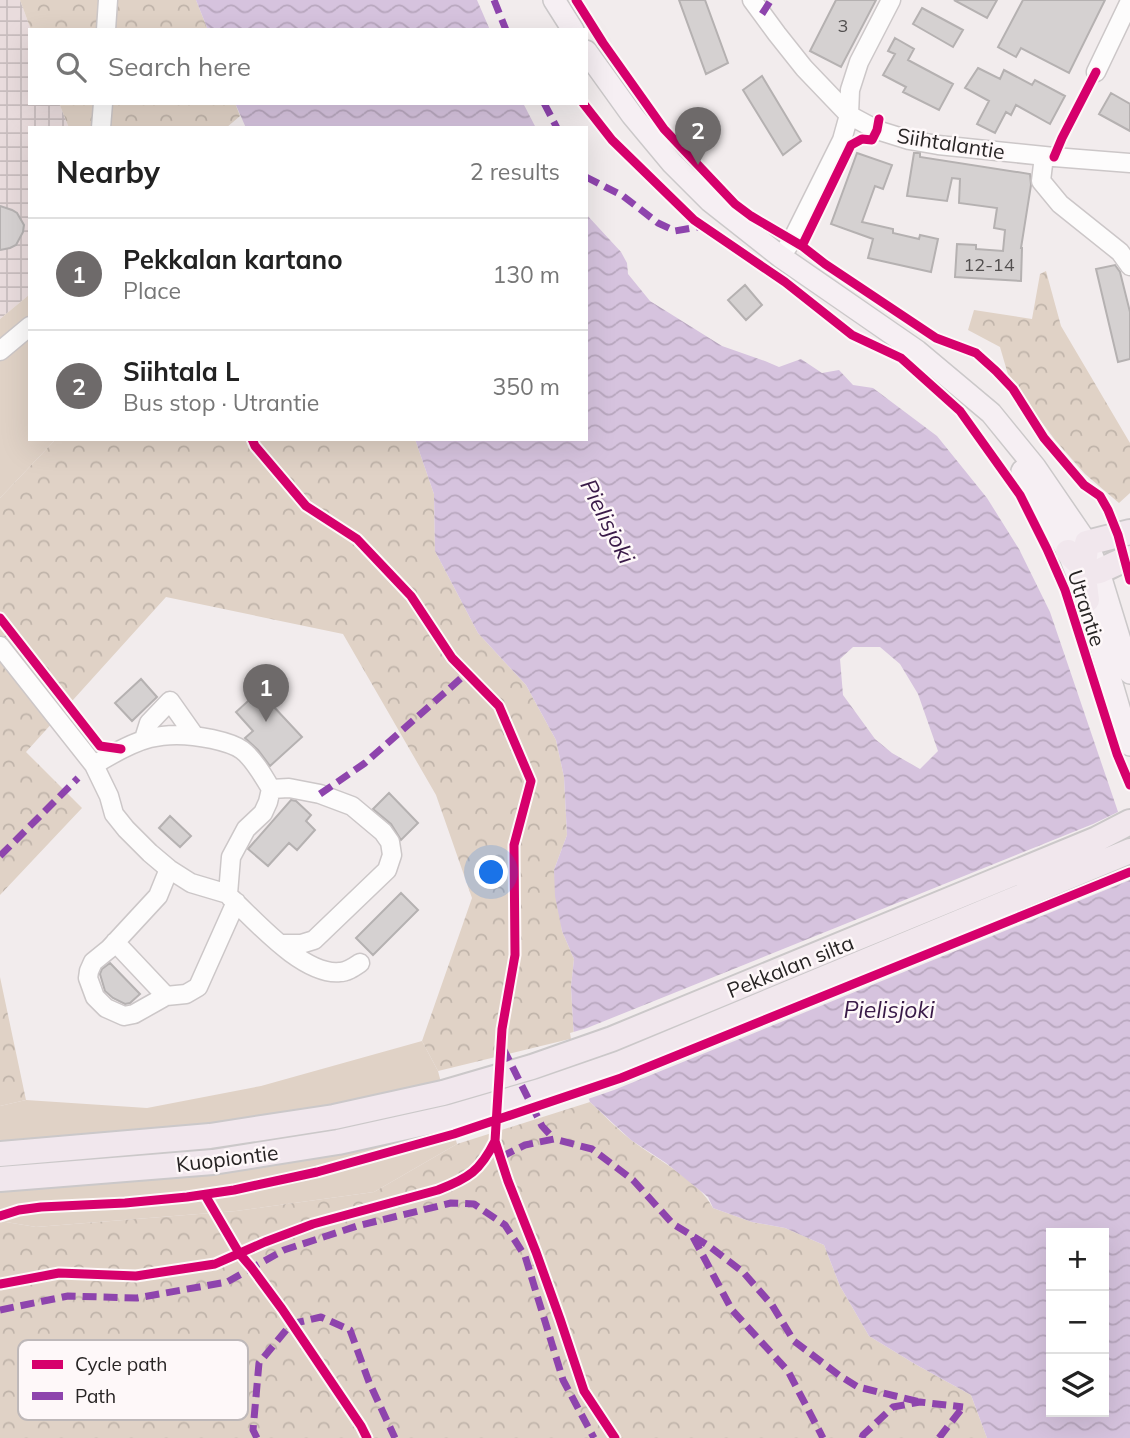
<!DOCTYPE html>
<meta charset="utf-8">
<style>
body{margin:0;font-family:Mulish,sans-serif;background:#f6f6f6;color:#222}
.controls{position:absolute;right:21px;bottom:21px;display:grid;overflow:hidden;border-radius:0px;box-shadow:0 7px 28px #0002}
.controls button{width:63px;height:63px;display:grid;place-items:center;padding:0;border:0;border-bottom:2px solid #e0e0e0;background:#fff;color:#222;font:35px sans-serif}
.you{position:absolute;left:492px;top:873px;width:24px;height:24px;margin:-18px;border:5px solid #fff;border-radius:50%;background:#1a73e8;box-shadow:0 0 0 10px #1a73e833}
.badge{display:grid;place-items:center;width:46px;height:46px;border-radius:50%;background:#6e6a6a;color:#fff;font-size:23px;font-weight:700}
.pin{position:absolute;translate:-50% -58px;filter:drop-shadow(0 2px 4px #0008)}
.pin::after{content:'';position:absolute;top:37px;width:24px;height:21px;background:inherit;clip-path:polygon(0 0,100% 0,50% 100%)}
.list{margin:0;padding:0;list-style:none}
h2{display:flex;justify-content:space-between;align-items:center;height:91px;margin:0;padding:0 28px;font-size:30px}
h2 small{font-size:23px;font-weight:400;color:#767676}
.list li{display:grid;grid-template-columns:46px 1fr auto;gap:21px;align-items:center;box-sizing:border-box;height:112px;padding:0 28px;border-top:2px solid #e0e0e0}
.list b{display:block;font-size:26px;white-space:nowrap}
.list p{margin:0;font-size:23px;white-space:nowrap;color:#767676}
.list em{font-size:23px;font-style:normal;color:#767676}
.icon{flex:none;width:38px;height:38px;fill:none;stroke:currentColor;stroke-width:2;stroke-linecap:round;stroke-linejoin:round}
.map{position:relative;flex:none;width:1130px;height:1438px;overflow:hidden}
.search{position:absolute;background:#fff;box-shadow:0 7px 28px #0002;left:28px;top:28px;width:560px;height:77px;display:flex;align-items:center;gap:18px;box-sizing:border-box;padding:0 24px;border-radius:0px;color:#767676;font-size:26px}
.panel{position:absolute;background:#fff;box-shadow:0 7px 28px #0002;left:28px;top:126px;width:560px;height:315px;border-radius:0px}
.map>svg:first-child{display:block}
.industrial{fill:url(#industrial-grid)}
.green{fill:#e0d2c6}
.forest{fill:url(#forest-crowns)}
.water{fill:url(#water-waves);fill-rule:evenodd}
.pier{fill:#f2eced}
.building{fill:#d5d1d1;stroke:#b5b1b1;stroke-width:2}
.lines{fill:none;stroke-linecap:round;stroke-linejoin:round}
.minor-casing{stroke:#ccc7c8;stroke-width:21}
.major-casing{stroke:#cbc8c9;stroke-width:24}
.highway-casing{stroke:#cbc8c9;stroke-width:28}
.minor{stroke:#fdfcfc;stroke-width:18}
.major{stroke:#f6eff3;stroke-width:21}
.highway{stroke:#f1e7ed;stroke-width:24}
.quiet{stroke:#8e44ad;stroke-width:7;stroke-dasharray:14 7;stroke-linecap:butt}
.cycleway-casing{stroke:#fef8f9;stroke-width:13}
.cycleway{stroke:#d6006c;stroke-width:9}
.labels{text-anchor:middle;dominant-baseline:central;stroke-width:5;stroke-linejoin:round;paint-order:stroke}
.number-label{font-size:18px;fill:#524f4f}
.street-label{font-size:21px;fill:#272424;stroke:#fef8f9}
.water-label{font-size:23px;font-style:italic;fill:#391a48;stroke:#fef8f9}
.key{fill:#fef8f9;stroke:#beb8b9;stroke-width:2}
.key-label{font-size:19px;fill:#272424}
</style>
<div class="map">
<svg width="1130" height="1438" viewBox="0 0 1130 1438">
<defs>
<pattern id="industrial-grid" width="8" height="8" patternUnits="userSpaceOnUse" patternTransform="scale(1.75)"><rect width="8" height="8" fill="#e9dcdd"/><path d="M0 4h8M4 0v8" fill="none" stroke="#c8bdbe"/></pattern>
<pattern id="forest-crowns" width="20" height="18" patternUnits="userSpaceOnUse" patternTransform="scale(1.75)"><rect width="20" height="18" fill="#e0d2c6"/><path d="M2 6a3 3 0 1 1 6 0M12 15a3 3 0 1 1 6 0" fill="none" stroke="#c0b4aa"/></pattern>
<pattern id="water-waves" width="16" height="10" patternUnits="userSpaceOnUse" patternTransform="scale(1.75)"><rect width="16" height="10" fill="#d6c3de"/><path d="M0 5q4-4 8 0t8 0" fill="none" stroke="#b8a7be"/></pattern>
</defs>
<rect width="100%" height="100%" fill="#f2eced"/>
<path class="industrial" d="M0 0H20L31 30H30V103H59L69 128H30V294L0 319Z"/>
<path class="green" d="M30 294V439H56L0 498V319Z
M422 1041 438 1071 457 1144 374 1192 236 1211 36 1227 0 1221V1106L26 1100 147 1108 261 1086Z"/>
<path class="forest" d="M20 0H196L208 30H31Z
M59 103H235L240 116 226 128H69Z
M1046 271 1061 326 1130 443V493L1119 503 1085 474 1055 440 1009 378 1000 347 968 330 974 310 1032 319 1040 274Z
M56 439H415L434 494 435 551 478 633 526 685 556 740 564 777 567 835 554 870 562 931 574 959 571 987 574 1038 438 1071 422 1041 472 898 436 795 343 634 166 597 26 752 82 808 0 895V498Z
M0 977 26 1100 0 1106Z
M590 1102C603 1114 616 1128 630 1139 655 1159 698 1179 713 1208L752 1222 785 1228 824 1245 840 1286 869 1336 915 1364 971 1395 987 1438H0V1221L36 1227 236 1211 374 1192 457 1144Z"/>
<path class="water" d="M196 0H477L490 30H208Z
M235 103H523L536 128H246Z
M586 214 621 252 627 263 628 274 650 301 722 346 765 361 779 367 801 359 822 373 839 370 853 385 873 388 937 436 987 498 1019 549 1050 612 1130 847V1438H987L971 1395 915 1364 869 1336 840 1286 824 1245 785 1228 752 1222 713 1208 708 1197 666 1163 631 1140 590 1102 581 1079 574 1038 571 987 574 959 562 931 555 896 554 870 567 835 564 777 556 740 526 685 478 633 435 551 434 494 415 439H586ZM853 647H880L900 664 918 694 938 751 920 769 892 753 875 739 843 695 840 659ZM1051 1233H1104V1412H1051Z"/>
<path class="pier" d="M1120 811 1130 837 1105 849 575 1063 570 1033 587 1028 1093 824Z
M1130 843V880L614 1090 585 1100 578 1080 595 1061Z"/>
<path class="building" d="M679 0H705L728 63 706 74Z
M836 0H876L841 67 810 51Z
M954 0H997L987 18Z
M1023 0H1105L1069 73 1021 48 1016 57 998 47Z
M922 8 963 30 953 47 913 24Z
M895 38 914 49 908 60 953 84 939 110 903 92 906 87 883 75 895 54 888 51Z
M978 68 1000 79 1004 70 1032 85 1035 80 1065 96 1050 124 1016 105 1011 115 1006 112 995 133 977 124 989 101 965 88Z
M762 76 801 141 783 155 743 90Z
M1111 93 1130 104V131L1099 114Z
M857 153 892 165 883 189 875 186 862 222 893 229V233L919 239 920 235 938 239 931 272 868 258 873 239 831 224Z
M914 153H920V157L1030 174 1031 185 1021 248H1022L1021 281 955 277 957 244 976 245V249L1003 251 1005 230 994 228 997 208 959 203 960 179 952 178 947 201 907 196Z
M0 206 12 210 17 213 24 225 23 232 16 245 10 248 0 250Z
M1115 265 1120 272 1130 312V359L1118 362 1096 269Z
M745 285 762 305 746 320 728 300Z
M141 679 157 697 132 721 115 703Z
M259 691 302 737 270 766 258 750 245 738 253 731 236 712Z
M389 793 418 823 401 840 391 824 373 809Z
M291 800 296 801 311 815 306 821 315 830 297 850 289 843 268 866 248 849Z
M170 816 191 836 180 847 159 828Z
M401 893 418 910 373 955 356 938Z
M110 963 140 994 130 1003 125 1004 113 998 105 991 100 974 102 969Z"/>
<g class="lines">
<g class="minor-casing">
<path id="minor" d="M752 0 777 34 804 68 849 115 877 130 909 140 938 145 1054 157 1130 163
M106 30 108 0
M1096 72 1130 1
M101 128 103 103
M1044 156 1041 181 1060 204 1120 252 1130 266
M781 257 792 240 842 140 849 115 850 90 859 62 891 0
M0 351 30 326
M0 646 94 765 109 796 114 814 126 829 150 853 169 869 191 883 228 894 231 857 246 829 263 813 268 802 271 789C264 777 253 758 242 750 234 744 221 741 212 739 161 728 136 739 94 765
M144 739 149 723 170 701 194 735
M271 789 289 788 320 794 352 806 383 832 390 842 392 855 387 870 314 940 301 944H280
M230 897C255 920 303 976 340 972 347 972 354 967 360 963
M115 942 166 996 186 994 198 987 236 902
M166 996 134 1014 124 1016 106 1008 95 997 88 978 89 971 93 962 109 949 158 896 169 869"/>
</g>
<g class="major-casing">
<path id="major" d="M554 0 573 30
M586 51 632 115 672 163 710 201 781 257 917 351 991 413 1035 467 1087 543 1099 572 1130 673
M1022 471 1068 552 1087 600 1130 745"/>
</g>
<g class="highway-casing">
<path id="highway" d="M1068 552C1098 585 1095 569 1130 558
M1087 600 1083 569 1087 543 1130 532
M0 1154 210 1136 334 1117 443 1093 532 1067 612 1039 1097 839 1130 822
M0 1179 213 1162 338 1142 451 1117 540 1091 621 1063 1130 851"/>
</g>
<use href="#minor" class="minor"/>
<use href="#major" class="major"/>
<use href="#highway" class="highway"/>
<path class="quiet" d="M494 0 506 30
M762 14 771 0
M544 103 557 128
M586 177 623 196 658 223 675 231 703 226
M320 794 365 763 467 673
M0 856 78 778
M503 1048 542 1126 554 1139
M501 1157 525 1145 554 1139 592 1149 633 1180 673 1224 709 1246 743 1272 772 1305 794 1341 840 1376 858 1387 920 1402
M693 1237 732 1310 788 1371 823 1438
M0 1310 68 1296 137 1298 227 1282 284 1250 357 1226 451 1203 474 1204 505 1225 525 1256 563 1380 594 1438
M257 1438 253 1430 259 1363 291 1324 321 1317 350 1330 369 1382 395 1438
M862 1438 863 1435 893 1407 920 1402 963 1407
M939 1438 963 1407"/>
<g class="cycleway-casing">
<path id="cycleway" d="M576 0 603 43 664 129 735 204 751 216 802 246 825 264 936 338 976 353 996 371 1013 389 1044 438 1084 485 1100 496 1108 510 1118 535 1130 580
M583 103 612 140 694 220 785 282 852 335 901 358 960 411 1020 495 1047 549 1065 590 1117 754 1130 785
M1054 157 1062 138 1096 72
M802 246 851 145 862 139 872 140 877 130 879 119
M252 439 255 446 306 506 357 539 411 596 452 658 499 706 531 781 514 845 515 955 502 1029 495 1141 508 1181 536 1252 560 1319 584 1391 615 1438
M0 618 100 746 121 749
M205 1195 239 1253 251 1267 282 1309 361 1426 367 1438
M0 1216 19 1210 41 1207 125 1203 187 1197 234 1190 317 1172 454 1134 621 1078 1130 872
M0 1284 59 1273 136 1276 215 1264 265 1242 313 1224 438 1190C469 1178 480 1171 495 1141"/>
</g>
<use href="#cycleway" class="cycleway"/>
</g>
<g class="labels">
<g class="number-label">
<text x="843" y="25">3</text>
<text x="989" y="264">12-14</text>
</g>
<g class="street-label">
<text transform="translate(951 143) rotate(9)">Siihtalantie</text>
<text transform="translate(1087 608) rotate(72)">Utrantie</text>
<text transform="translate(790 966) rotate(-22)">Pekkalan silta</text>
<text transform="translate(227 1158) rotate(-7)">Kuopiontie</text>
</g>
<g class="water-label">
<text transform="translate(608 521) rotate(63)">Pielisjoki</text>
<text x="889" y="1009">Pielisjoki</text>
</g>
</g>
<rect x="18" y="1340" width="230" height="80" rx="10" class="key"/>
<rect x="32" y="1360" width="31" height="9" fill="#d6006c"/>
<rect x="32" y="1392" width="31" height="8" fill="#8e44ad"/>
<g class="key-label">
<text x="75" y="1371">Cycle path</text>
<text x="75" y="1403">Path</text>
</g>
</svg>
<div class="controls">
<button>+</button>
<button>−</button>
<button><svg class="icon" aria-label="layers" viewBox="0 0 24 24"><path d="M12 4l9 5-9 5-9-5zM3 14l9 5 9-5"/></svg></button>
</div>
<div class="you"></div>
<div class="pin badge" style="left:266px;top:722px">1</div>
<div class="pin badge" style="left:698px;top:165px">2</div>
<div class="search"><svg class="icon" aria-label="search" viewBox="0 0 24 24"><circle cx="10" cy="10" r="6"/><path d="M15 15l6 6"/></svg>Search here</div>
<section class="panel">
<h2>Nearby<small>2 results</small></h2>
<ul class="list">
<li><span class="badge">1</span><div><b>Pekkalan kartano</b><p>Place</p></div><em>130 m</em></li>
<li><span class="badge">2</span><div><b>Siihtala L</b><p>Bus stop · Utrantie</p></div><em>350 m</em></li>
</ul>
</section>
</div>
